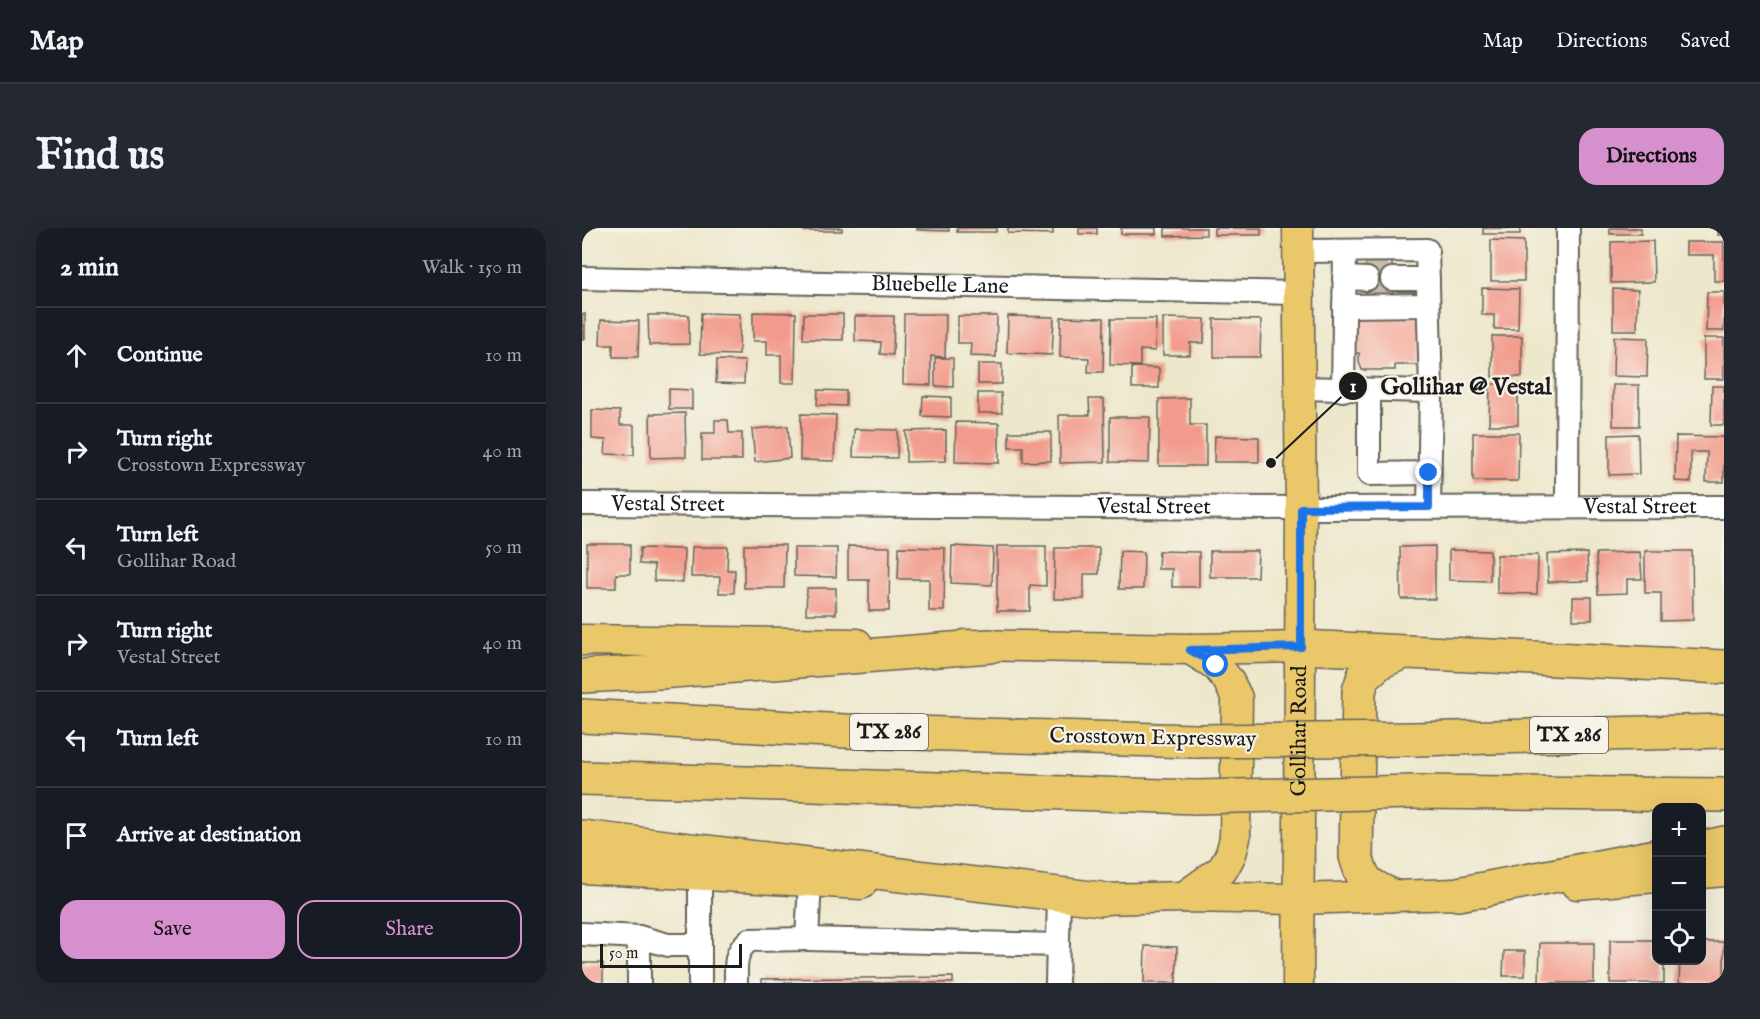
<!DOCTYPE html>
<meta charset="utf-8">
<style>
body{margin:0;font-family:"IM FELL English",serif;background:#242831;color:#f1f3f6}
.controls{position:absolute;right:18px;bottom:18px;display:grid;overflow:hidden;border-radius:12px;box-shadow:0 6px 24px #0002}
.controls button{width:54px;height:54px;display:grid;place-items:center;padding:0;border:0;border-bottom:2px solid #363941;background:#171b24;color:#f1f3f6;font:30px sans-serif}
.scale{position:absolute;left:18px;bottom:15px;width:142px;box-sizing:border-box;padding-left:6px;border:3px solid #1c1c1c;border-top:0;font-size:16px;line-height:21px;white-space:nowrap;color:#1c1c1c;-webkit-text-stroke:4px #f7f3e8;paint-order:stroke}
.stop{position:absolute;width:18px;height:18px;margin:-14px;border:4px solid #1a73e8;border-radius:50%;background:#fff}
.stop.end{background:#1a73e8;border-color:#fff;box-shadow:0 2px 6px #0008}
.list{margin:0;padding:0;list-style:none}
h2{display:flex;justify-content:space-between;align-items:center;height:78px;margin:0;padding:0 24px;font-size:26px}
h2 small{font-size:20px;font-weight:400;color:#9ea1a6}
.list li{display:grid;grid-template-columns:39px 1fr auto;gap:18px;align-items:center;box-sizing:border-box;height:96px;padding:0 24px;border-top:2px solid #363941}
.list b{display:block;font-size:22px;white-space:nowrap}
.list p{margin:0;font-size:20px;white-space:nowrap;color:#9ea1a6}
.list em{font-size:20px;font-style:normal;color:#9ea1a6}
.actions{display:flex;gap:12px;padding:18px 24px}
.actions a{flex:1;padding:14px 0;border:2px solid #d690ce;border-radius:18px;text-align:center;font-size:21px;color:#d690ce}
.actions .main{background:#d690ce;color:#111}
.icon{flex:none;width:33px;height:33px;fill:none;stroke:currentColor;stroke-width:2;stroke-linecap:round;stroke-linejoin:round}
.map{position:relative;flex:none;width:1142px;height:755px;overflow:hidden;border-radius:18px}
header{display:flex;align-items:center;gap:36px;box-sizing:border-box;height:84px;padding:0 30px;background:#171b24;border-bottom:2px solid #363941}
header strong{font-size:28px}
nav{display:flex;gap:33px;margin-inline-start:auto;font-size:21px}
.intro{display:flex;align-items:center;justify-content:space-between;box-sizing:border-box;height:144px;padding:0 36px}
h1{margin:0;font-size:42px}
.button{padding:15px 27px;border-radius:18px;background:#d690ce;color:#111;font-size:21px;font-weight:700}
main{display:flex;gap:36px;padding:0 36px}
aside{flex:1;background:#171b24;border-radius:18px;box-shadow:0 6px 24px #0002}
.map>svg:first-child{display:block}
.building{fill:#f29b8c}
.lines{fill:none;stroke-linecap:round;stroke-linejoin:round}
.minor-tunnel{stroke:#c3bea8;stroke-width:22;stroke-dasharray:22 11;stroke-linecap:butt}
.minor-casing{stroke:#656359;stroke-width:26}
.major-casing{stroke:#656359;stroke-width:33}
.highway-casing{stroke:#656359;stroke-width:36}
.minor{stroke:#fff;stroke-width:22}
.major{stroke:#eac769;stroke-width:30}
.highway{stroke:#eac769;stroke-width:33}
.highway-bridge-casing{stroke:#656359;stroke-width:36;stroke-linecap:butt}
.highway-bridge{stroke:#eac769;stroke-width:33}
.route{stroke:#1a73e8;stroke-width:8}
.labels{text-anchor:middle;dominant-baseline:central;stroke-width:4.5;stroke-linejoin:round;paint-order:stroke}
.shield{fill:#f7f3e8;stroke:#5e5c59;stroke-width:1.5}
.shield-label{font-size:21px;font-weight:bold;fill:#1c1c1c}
.street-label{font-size:22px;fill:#1c1c1c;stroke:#f7f3e8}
.leader{fill:none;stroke:#1c1c1c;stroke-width:2}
.callout-dot{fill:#1c1c1c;stroke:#f7f3e8;stroke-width:2}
.mark-label{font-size:18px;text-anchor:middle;font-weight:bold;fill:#fff}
.callout-label{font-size:24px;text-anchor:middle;font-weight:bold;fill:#1c1c1c;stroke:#f7f3e8;stroke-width:4.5;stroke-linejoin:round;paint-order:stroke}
</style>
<header>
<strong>Map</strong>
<nav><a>Map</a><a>Directions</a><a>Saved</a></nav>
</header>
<div class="intro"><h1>Find us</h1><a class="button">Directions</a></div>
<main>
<aside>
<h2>2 min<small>Walk · 150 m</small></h2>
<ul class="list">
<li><svg class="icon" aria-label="ahead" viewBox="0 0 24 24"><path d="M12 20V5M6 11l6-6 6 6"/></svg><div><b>Continue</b></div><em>10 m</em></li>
<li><svg class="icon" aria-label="right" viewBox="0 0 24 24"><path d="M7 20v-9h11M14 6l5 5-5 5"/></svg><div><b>Turn right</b><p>Crosstown Expressway</p></div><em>40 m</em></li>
<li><svg class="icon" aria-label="left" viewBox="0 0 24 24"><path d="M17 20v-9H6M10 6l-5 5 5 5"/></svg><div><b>Turn left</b><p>Gollihar Road</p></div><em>50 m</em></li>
<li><svg class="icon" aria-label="right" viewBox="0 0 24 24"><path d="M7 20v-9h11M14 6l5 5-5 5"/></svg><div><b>Turn right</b><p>Vestal Street</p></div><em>40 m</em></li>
<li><svg class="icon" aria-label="left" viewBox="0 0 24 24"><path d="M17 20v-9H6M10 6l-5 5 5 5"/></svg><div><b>Turn left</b></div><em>10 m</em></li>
<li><svg class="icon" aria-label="arrive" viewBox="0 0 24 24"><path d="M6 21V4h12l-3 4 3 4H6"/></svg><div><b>Arrive at destination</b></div></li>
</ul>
<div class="actions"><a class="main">Save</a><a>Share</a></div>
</aside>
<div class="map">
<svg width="1142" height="755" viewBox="0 0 1142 755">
<rect width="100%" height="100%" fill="#f7f3e8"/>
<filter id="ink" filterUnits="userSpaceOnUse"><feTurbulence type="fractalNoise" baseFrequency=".0167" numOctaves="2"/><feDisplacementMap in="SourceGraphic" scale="12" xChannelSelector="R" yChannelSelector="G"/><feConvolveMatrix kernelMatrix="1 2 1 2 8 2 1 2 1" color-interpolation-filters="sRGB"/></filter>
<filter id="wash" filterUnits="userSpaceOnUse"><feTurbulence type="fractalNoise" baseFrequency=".008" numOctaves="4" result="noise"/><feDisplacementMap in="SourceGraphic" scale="24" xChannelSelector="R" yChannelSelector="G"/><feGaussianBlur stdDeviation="1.35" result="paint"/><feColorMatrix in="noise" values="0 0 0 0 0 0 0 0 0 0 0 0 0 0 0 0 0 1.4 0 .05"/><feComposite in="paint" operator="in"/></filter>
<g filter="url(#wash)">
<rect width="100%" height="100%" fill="#ede7cb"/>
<g id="blocks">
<path class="building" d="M222 0H260V3H222Z
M335 0H367V3L335 2Z
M375 0H415L414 4H375Z
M426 0H471V6L426 5Z
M497 0H515V6H497Z
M539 0H574V6H539Z
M583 0H624V7L583 8Z
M632 0H679V7H632Z
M901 0H938V6H901Z
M1028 0H1059V6H1028Z
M1136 0H1142V7H1136Z
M909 12 942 13V53H909Z
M1071 13 1072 54 1029 55V14Z
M1104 14H1142V53H1132V27H1104Z
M784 34H810L811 69 784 70Z
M900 60 937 61 936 101H912V87H900Z
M1031 61 1056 62 1055 102H1031Z
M1125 64H1142V103H1124Z
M171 84 214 85 213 155H199V127H185V113H171Z
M119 85 158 86 157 127 118 126Z
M0 86H3V111H0Z
M222 86H261V112L221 111Z
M322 86H364L363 129 349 128V157L321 156Z
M66 87H107V116L67 117Z
M273 88H312L311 127 298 126 299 114 273 113Z
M376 88H415L414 129 388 128 389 115H376Z
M426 88 472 89 470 127 425 125Z
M479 89 522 90 521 144H506L507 130 478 129Z
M772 89H839L838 137H813V142H780L777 134V125H771Z
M581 90 623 91 622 115H608V127H581Z
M529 91H574L573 123 558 122V138L528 137Z
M632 91 679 92 678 129H632Z
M19 92 57 93 56 129H31V117H18Z
M910 108H940V149H910Z
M1032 109 1066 110 1065 149 1031 148Z
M1122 110H1142V151H1122Z
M353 130H371V159L353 158Z
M135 132 163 133 162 156 134 155Z
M396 136H420V156H396Z
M550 139 577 140V160H550Z
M908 156H936V197H907Z
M1031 157H1057V198H1031Z
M1130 158H1142V197H1129Z
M87 161 110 162V181H87Z
M236 162 264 163V178L235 177Z
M396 165H419L420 185H396Z
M341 168 369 169V189L340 188Z
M608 170V197H624V238H577V171Z
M507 171H522L523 234 478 235 477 187H508Z
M10 182 38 183V197H52V227L23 226 24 212 10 211Z
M103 185 104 229 69 230 68 186Z
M219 186 254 187 252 233 218 232Z
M528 189H568L567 235 528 234Z
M133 192H146L147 205H160V232H120V205H133Z
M374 194 417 195V235L373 234Z
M206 198 208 230 173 234 170 201Z
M272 201 316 202 315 230 271 229Z
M364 202V233L324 234V203Z
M427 204H469V233L441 234V219H427Z
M891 205H937L936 253H891Z
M1056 206 1057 246 1027 247V207Z
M633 208 677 209V234H632Z
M1094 208 1142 209V254H1124L1125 224H1109V254L1093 253Z
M5 316H48V346H34V360H5Z
M162 317H203L202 360H162Z
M266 318 308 319 307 383H287V352H266Z
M370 318 411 320 410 357 369 355Z
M415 318H464V358L448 357V383H415Z
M853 318V371H819L818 319Z
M110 319H146L145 342H153L152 365H137L138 349H109Z
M317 319 363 320 362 383H347V351H316Z
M58 320 102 321 101 354 72 353V337L57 336Z
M212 320H255L254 349 212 348Z
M473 320H517V346H502V371H472Z
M867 322 908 323V353L867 352Z
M538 323 562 324 561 361H537Z
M577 323 617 324V359H590V341H576Z
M628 323H676L675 349H628Z
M1063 323H1110L1111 392 1079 393V365H1063Z
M1058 324 1060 351H1045V365L1016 366 1014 325Z
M1005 325 1006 353 966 354 965 326Z
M915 327H956L955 366 915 365Z
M225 360H254V386H224Z
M991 369H1010V392H991Z
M1028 712H1074V732H1082V755H1028Z
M1120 714H1142V755H1097L1098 732H1120Z
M958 715H1012V755H957Z
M563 718 595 719 594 755H562Z
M922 723H943V748H921Z
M0 735H21V755H0Z
M371 749V755H180V751Z"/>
</g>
</g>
<g filter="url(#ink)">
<use href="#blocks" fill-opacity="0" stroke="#656359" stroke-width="1.5"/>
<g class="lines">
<path class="minor-tunnel" d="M784 41H810
M785 63H811"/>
<g class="minor-casing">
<g id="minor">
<path d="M716 23 845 22 849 163"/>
<path id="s1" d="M0 50 716 65"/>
<path d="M762 50 785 51"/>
<path d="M810 51H846"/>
<path d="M762 78 846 77"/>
<path d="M717 160 849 163 847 279"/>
<path d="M761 162 763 23"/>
<path d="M787 162V246L847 245"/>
<path id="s2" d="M0 276 719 280 1142 279"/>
<path d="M985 278 986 0"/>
<path d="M0 706 57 709V755"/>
<path d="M57 709 86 717H118"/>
<path d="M225 711 476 717"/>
<path d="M118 755V647"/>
<path d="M154 755C154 736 152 725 167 712L225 711 228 653"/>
<path d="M475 755 477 668"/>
</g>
</g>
<g class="major-casing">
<g id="major">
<path d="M0 412 275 416"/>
<path d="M383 417 608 421 719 419"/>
<path d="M0 640 279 656"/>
<path d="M1120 645 1142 643"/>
<path d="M995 656 1074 649"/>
<path d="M494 669 519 671 602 669 716 671 876 666 902 664"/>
<path d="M602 669 641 641 649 626 653 610 655 470 646 452 634 437 608 421"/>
<path id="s3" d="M716 755 719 280 716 0"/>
</g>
</g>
<g class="highway-casing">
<path id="highway" d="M719 419 1142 439
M0 448 78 444 408 418
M0 488 263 503 613 513
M833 511 1142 503
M0 550 614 569
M834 564 1142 567
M0 609 519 671
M1120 620 1142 615
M876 666 1074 628
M808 667C783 655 782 655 774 628L777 463 782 448 798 434 819 425"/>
</g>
<use href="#minor" class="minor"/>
<use href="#major" class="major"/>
<use href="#highway" class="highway"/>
<g class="highway-bridge-casing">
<path id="highway-bridge" d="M613 513 833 511
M614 569 834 564"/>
</g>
<use href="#highway-bridge" class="highway-bridge"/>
</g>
</g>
<g class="lines" filter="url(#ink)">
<path class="route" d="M634 437 608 422 719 419V280L847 279V245"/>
</g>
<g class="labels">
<g class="shield">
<rect x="268" y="486" width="78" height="36" rx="4.5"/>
<rect x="948" y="489" width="78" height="36" rx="4.5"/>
</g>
<g class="shield-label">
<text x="307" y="504">TX 286</text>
<text x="987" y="507">TX 286</text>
</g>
<g class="street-label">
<text stroke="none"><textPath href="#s1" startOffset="358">Bluebelle Lane</textPath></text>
<text stroke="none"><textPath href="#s2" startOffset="86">Vestal Street</textPath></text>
<text stroke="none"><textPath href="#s2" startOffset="1058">Vestal Street</textPath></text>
<text stroke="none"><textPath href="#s2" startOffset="572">Vestal Street</textPath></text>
<text stroke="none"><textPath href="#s3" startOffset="252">Gollihar Road</textPath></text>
<text transform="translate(571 510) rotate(1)">Crosstown Expressway</text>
</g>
</g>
<path class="leader" d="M689 235L771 158"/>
<g class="callout-dot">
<circle cx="689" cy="235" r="6"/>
<circle cx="771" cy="158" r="15"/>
</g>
<g class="mark-label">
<text x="771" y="164">1</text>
</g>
<g class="callout-label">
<text x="884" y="166">Gollihar @ Vestal</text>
</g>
</svg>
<div class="controls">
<button>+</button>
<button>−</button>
<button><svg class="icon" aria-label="locate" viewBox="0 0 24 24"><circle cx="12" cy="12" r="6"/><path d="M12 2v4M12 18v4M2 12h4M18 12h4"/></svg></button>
</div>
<div class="scale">50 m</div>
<div class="stop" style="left:634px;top:437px"></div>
<div class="stop end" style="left:847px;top:245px"></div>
</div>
</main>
